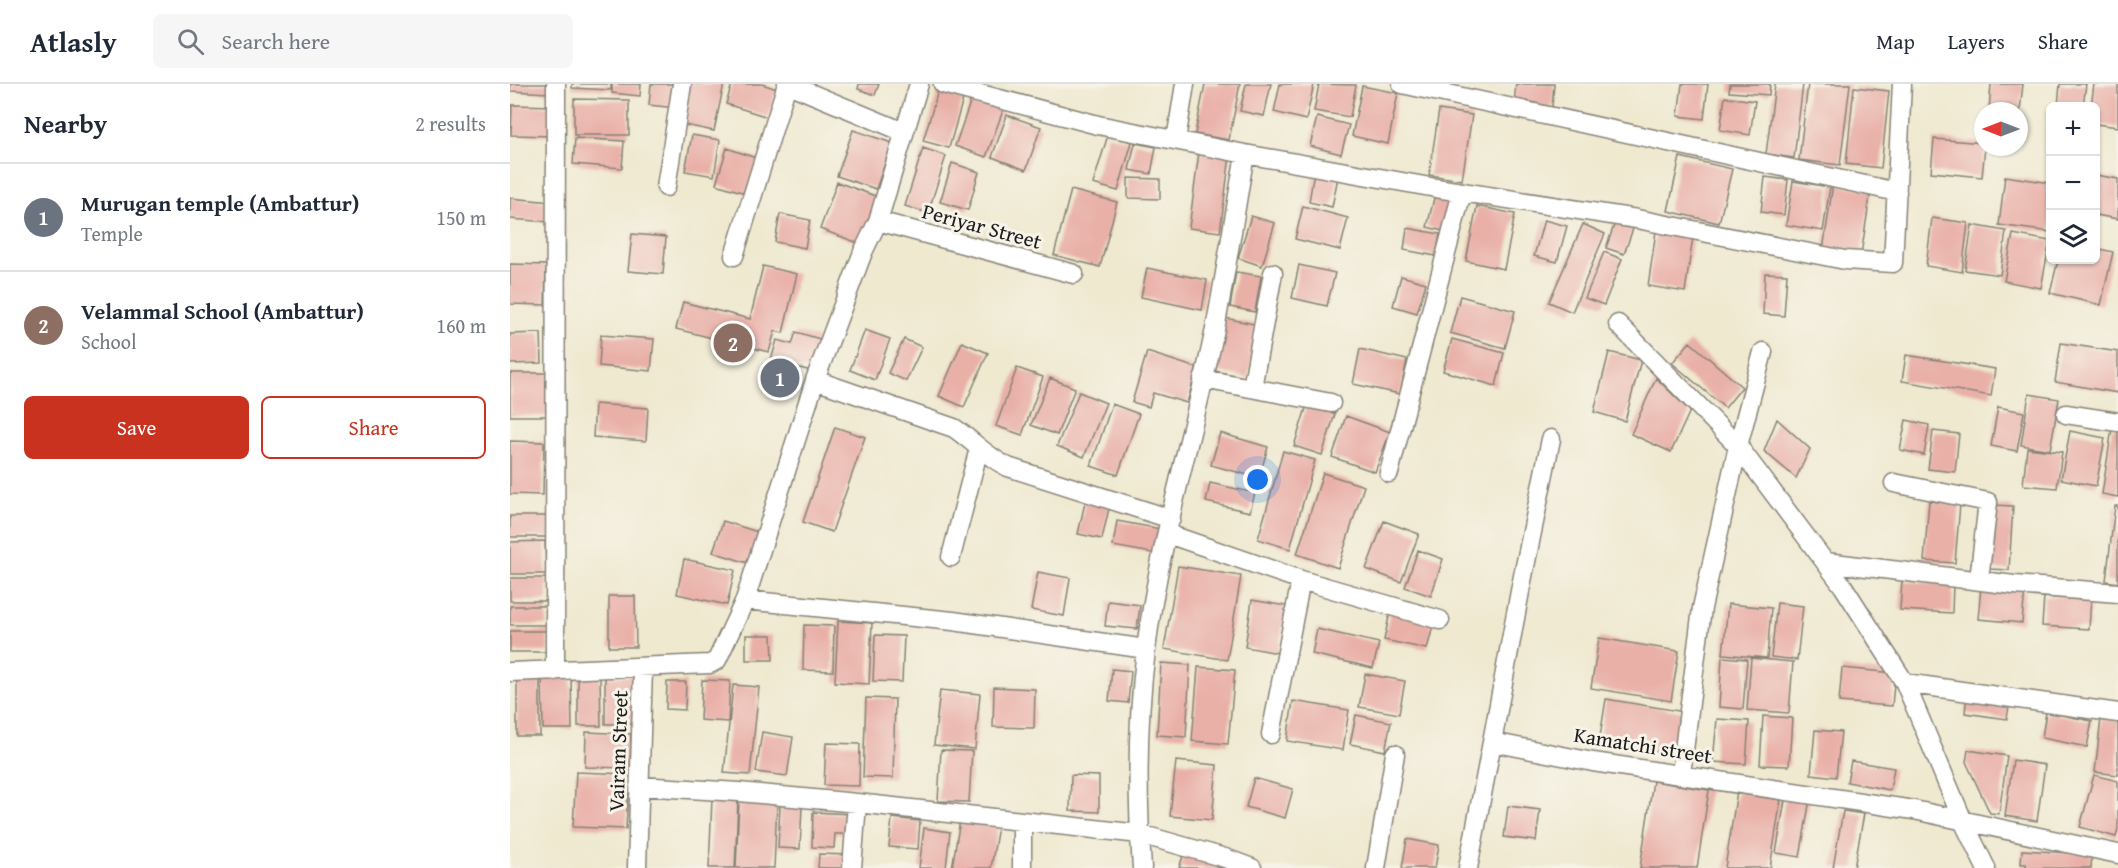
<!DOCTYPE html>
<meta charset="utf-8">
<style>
body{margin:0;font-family:"Gentium Book Plus",serif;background:#f6f6f7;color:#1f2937}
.controls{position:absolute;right:18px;top:18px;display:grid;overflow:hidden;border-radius:9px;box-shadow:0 2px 4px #0004}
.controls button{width:54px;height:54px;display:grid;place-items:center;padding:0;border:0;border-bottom:2px solid #e0e1e3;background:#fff;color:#1f2937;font:30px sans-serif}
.compass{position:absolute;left:1464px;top:18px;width:54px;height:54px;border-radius:50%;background:#fff;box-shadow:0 2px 4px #0004;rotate:270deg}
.you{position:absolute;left:748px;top:396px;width:21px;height:21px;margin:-15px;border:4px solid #fff;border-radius:50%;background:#1a73e8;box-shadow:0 0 0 9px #1a73e833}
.badge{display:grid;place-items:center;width:39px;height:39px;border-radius:50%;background:#c8321e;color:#fff;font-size:20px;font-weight:700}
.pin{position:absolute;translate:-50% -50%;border:3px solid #fff;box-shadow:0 2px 6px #0006}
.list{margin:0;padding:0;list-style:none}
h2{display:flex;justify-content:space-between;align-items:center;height:78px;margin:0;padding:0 24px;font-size:26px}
h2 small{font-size:20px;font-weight:400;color:#747a83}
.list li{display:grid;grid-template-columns:39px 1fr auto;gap:18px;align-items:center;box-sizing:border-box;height:108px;padding:0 24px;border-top:2px solid #e0e1e3}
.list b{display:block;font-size:22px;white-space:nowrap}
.list p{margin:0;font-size:20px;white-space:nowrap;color:#747a83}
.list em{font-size:20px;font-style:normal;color:#747a83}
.actions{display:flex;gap:12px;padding:18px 24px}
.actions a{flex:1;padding:14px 0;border:2px solid #c8321e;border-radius:9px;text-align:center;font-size:21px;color:#c8321e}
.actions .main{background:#c8321e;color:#fff}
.icon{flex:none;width:33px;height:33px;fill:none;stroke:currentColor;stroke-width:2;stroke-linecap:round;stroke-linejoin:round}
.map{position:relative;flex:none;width:1608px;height:784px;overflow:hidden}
header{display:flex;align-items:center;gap:36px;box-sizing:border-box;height:84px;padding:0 30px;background:#fff;border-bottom:2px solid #e0e1e3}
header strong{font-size:28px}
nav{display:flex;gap:33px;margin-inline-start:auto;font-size:21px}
.search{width:420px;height:54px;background:#f6f6f7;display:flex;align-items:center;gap:15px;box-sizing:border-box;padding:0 21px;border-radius:9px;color:#747a83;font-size:22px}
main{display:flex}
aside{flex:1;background:#fff}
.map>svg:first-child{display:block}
.building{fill:#e9b0a8}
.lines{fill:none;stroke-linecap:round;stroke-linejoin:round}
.minor-casing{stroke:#868276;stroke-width:21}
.minor{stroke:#fff;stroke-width:18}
.labels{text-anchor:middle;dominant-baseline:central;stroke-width:6;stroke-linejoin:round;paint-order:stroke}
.street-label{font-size:21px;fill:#1c1c1c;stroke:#f7f3e8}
</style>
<header>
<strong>Atlasly</strong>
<div class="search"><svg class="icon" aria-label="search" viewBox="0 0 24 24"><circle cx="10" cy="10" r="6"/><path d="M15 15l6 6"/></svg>Search here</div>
<nav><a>Map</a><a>Layers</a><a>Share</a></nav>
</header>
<main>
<aside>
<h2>Nearby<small>2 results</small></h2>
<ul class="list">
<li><span class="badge" style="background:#6b7280">1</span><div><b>Murugan temple (Ambattur)</b><p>Temple</p></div><em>150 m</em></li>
<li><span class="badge" style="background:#8d6e63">2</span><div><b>Velammal School (Ambattur)</b><p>School</p></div><em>160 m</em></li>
</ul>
<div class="actions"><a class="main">Save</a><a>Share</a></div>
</aside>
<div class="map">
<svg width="1608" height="784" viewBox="0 0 1608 784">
<rect width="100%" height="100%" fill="#f7f3e8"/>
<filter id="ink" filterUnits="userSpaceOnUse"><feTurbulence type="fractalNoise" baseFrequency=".0167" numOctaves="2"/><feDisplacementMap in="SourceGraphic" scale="12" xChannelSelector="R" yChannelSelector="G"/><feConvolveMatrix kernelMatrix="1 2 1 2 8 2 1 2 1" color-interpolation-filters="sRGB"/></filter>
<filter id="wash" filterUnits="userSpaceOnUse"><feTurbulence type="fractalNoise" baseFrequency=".008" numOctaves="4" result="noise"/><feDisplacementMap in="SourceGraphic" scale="24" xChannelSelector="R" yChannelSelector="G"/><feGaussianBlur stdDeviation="1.35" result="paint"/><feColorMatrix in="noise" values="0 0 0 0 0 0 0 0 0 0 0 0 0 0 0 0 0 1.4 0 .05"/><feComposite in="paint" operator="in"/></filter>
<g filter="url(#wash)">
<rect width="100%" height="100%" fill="#efe9d0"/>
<g id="blocks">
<path class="building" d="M0 0H40L39 9 0 7Z
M62 0H101V6L62 4Z
M102 0H131L130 12 102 9Z
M141 0H168L166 24 139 21Z
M178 0H214L204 47 170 40Z
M222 0H252L267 5 258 33 216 20Z
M349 0H369L365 11 348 5Z
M695 0H730L719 56 685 50Z
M736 0H761L754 32 730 27Z
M770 0H804L796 36 764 28Z
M809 0 846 1 840 33 804 27Z
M1006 0H1044L1042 23 1004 20Z
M1172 0H1198L1194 35 1168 32Z
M1220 0H1260L1259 11 1219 8Z
M1265 0H1293L1284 74 1256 70Z
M1298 0H1340L1330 81 1289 76Z
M1481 0H1513L1510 27H1479Z
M1550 0H1576L1573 22H1548Z
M1584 0H1608V43L1586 40V22H1581Z
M852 2 888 9 878 60 842 52Z
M1344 3 1379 7 1371 84 1336 80Z
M428 7 453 15 439 64 413 57Z
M463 10 495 21 476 73 445 62Z
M1215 13 1245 17 1240 51 1210 46Z
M64 15 119 16V51H64Z
M2 21 45 22 44 52 1 51Z
M929 26 962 31 952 96 919 91Z
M497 31 531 43 516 86 482 73Z
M807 33 839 41 831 70 800 62Z
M343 46 382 59 366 105 327 92Z
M182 51 210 56 204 92 175 87Z
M598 51 622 58 608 107 583 100Z
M65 54 114 57 112 84 63 80Z
M1424 55 1473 59V63H1475L1472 93 1421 88Z
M625 59 646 63 641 90 619 86Z
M217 64 249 75 238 110 206 100Z
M413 64 436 72 418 129 395 122Z
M689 68 720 72 710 148 679 144Z
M1170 73 1222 85 1209 139 1158 127Z
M442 79 469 88 458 126 430 118Z
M804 88 828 93 822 123 799 118Z
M1586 91 1608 95V135L1586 131Z
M1495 92 1540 99V148L1489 141Z
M1255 93 1278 96 1274 131 1251 128Z
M618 94 650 95V115L618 114Z
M1283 97 1320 103 1313 147 1276 141Z
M327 98 368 113 351 160 310 145Z
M1323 100 1361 106 1351 171 1313 166Z
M561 106 607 118 590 183 544 171Z
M926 106 946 110 937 148 917 143Z
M0 114 42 118 40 138 0 135Z
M793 122 838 134 830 166 785 155Z
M967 122 1005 130 994 185 956 177Z
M270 130 300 136 295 164 265 158Z
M741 132 765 139 752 182 728 174Z
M1107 133 1125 139 1114 170 1096 164Z
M1422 134 1458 139 1452 188 1416 182Z
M1034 136 1057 142 1047 178 1024 172Z
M1073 140 1095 150 1062 228 1039 218Z
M1462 141 1496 147 1490 191 1455 186Z
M897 144 930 150 926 172 894 166Z
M1146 147 1183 153 1175 208 1138 202Z
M122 150 156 153 153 190 118 187Z
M1503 150 1540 157 1531 204 1494 197Z
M1586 164 1603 168 1591 221 1540 209 1548 176H1586Z
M1094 168 1112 175 1094 221 1075 214Z
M0 180 36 181 35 221 0 220Z
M789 181 825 189 817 222 782 214Z
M253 182 287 190 273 249 265 247 259 268 166 245 173 218 240 235Z
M637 184 697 196 692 226 631 213Z
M726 188 751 192 745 228 720 223Z
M1255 189 1277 190 1274 232 1253 230Z
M891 192 916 199 907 229 883 222Z
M950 212 1005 227 995 264 940 249Z
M715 234 749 241 738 294 705 287Z
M355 246 380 255 365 296 340 286Z
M286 248 310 255 301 287 261 276 267 256 282 260Z
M31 249 32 279 0 280V250Z
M91 251 144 255 141 287 89 282Z
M394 255 412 263 396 297 378 289Z
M942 255 994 269 986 302 933 287Z
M452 258 478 269 454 323 429 312Z
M1180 258 1232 303 1215 324 1162 279Z
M1551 259 1608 268V309L1545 298Z
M850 265 897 276 890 310 843 300Z
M637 268 687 284 677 319 643 309 639 323 622 318Z
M1099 268 1131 276 1115 337 1084 328Z
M1396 271 1485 285 1481 312 1392 297Z
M507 284 533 293 512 351 486 342Z
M0 289H40V332H0Z
M540 294 565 304 547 351 521 341Z
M1146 294 1180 327 1161 368 1121 350Z
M569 308 596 319 574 373 547 362Z
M1519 310 1549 315 1540 366 1511 361Z
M85 320 138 324 136 357 83 353Z
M602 320 629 330 608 391 581 382Z
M797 321 825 330 812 371 784 362Z
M1488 323 1514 328 1507 367 1481 362Z
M836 332 880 348 865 388 822 373Z
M1267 335 1300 365 1286 394 1254 367Z
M1396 336 1419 341 1414 371 1390 366Z
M325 343 355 353 322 448 293 438Z
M1602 344 1608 345V413L1592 410Z
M1423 347 1449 350 1445 388 1418 385Z
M1560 347 1595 354 1586 402 1551 395Z
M710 349 758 363 749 394 701 381Z
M0 357 34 358 33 411 0 410Z
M1517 364 1552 368 1547 404 1513 401Z
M773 367 805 376 780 465 748 455Z
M813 389 854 402 828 484 787 470Z
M700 399 745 409 740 428 696 418Z
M576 414 600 420 592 455 568 450Z
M1419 417 1450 420 1445 479 1414 477Z
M1483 421 1503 422 1499 486 1480 485Z
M1605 422H1608V499L1596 497Z
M0 432H40V453H0Z
M213 437 251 449 241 480 203 468Z
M607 437 651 445 647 470 603 462Z
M874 437 909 450 891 498 856 485Z
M35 457 36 490H0V458Z
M908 466 933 475 921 512 895 503Z
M174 475 225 486 217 521 167 510Z
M668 482 731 492 717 576 654 565Z
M528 488 560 494 554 532 521 526Z
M0 494H37V517H0Z
M1392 497 1443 500 1442 529 1390 526Z
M1471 503 1515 506 1512 539 1468 535Z
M99 512H125L126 563H99Z
M1534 512 1581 514 1579 545 1532 542Z
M742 516 776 522 768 569 735 563Z
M598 517 630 521 627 545 595 542Z
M1267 519 1293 522 1287 576 1261 573Z
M1218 520 1261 524 1257 574 1213 570Z
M0 522H37V541H0Z
M880 528 924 538 917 565 874 556Z
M328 537 362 539 359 600 325 598Z
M294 541 324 542 323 587 293 586Z
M807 545 869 559 863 584 802 570Z
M0 547H38V568H0Z
M236 551H262L263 576H236Z
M365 551 394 552 392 598 363 597Z
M1089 554 1169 567 1161 617 1081 604Z
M1212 573 1237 575 1233 625 1209 623Z
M1241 574 1283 578 1279 629 1237 626Z
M651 579 680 581 676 653 647 651Z
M688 583 725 586 718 660 682 657Z
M1332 584 1385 589 1382 622 1329 618Z
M602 585 621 587 618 619 599 617Z
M855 590 895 597 889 630 849 623Z
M61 591 62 645H33L32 592Z
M68 592H90L91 642H68Z
M126 592V640H95V593Z
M7 595H30V652H7Z
M192 596 220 597 218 638 190 636Z
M157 598H176L175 626 156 625Z
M223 601 249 603 240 691 214 689Z
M484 603 525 605 524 644 483 643Z
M430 606 470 610 465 665 424 661Z
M1457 609 1500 615 1497 635 1455 629Z
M356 614 385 615 383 694 353 693Z
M1096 615 1175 628 1168 672 1089 659Z
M783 617 839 626 833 666 777 657Z
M1536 628 1582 637 1577 663 1532 654Z
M846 631 881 638 875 667 840 660Z
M1253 632 1282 634 1279 682 1250 681Z
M1591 634 1608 636V691L1585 688Z
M1207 635 1239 637 1236 680 1203 678Z
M1305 646 1331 648 1326 693 1301 690Z
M76 648 121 650 120 684 75 683Z
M252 648 283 653 277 692 246 688Z
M316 659 350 660 349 702 314 701Z
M431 666 462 667 459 718 428 717Z
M1458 666 1497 672 1489 730 1480 729 1456 678Z
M1503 676 1535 681 1527 737 1495 732Z
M666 677 707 681 702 736 660 732Z
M1341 677 1384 684 1380 706 1337 698Z
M66 688 119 690 116 745 63 743Z
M561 691 589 692V728L560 727Z
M1584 691 1608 697V745L1606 753 1570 743Z
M744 694 783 705 775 734 736 723Z
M1143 697 1199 706 1187 784H1130Z
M1227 707 1271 715 1260 784H1215Z
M1276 710 1300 715 1290 773 1266 769Z
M202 715 228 716 225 784H199Z
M229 717 267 719 264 784H226Z
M270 721 292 722 290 765 268 764Z
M998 722 1030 726 1026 757 994 753Z
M1333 727 1354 730 1344 784H1323Z
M303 728 340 730 339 750H325L324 764 302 763Z
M382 734 410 737 408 765 379 763Z
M450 736 488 742 481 784H442Z
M414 744 440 748 436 784H409Z
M897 755 929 761 925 784H892Z
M1512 766 1582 770 1581 784H1516V780H1511Z
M674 769 713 784H669Z
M309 770 340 771V784H308Z"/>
</g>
</g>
<g filter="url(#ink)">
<use href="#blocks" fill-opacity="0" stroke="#868276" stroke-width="1.5"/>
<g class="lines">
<g class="minor-casing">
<path id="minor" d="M278 0 394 48
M433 0 588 41 735 70 926 104 1127 135 1335 176 1383 179 1392 0
M892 0 1387 108
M666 56 675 0
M156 103 172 0
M368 137 564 190
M224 172 277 0
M1108 240 1228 362 1333 502 1395 599 1453 737 1476 784
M693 295 821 319
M305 296 444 344C463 357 477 373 498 383L661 435
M742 304 763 189
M1556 330 1608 338
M879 389 952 108
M1384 399 1478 418 1469 496
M658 450 791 496 930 536
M441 473 469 364
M1316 478 1504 501 1608 509
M235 516 443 537 636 565
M45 587 46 0
M0 588 200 580 207 576 235 516 305 296 353 168 368 137 409 0
M1395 599 1608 629
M761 650 791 496
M982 658 1011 502 1041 355
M1171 690 1192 524 1228 362 1253 268
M129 702 229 708 347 719 630 750 715 774 742 784
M127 784 133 584
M342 784 347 719
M512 784V738
M632 784C627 713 627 636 636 566 649 457 683 352 705 245 716 187 725 128 735 70
M866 784 885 670
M958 784 982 658 1083 678 1404 726 1608 770"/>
</g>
<use href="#minor" class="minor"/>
</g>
</g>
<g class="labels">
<g class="street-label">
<text transform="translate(472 142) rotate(15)">Periyar Street</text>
<text transform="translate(1133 661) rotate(9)">Kamatchi street</text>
<text transform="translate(108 667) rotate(-88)">Vairam Street</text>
</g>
</g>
</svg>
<div class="controls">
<button>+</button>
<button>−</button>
<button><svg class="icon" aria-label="layers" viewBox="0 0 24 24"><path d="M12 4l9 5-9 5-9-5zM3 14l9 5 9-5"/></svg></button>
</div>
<svg class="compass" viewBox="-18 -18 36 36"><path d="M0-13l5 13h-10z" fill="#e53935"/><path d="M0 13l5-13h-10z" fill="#747a83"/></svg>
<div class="you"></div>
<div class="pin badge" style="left:270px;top:294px;background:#6b7280">1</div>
<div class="pin badge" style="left:223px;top:259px;background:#8d6e63">2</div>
</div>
</main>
